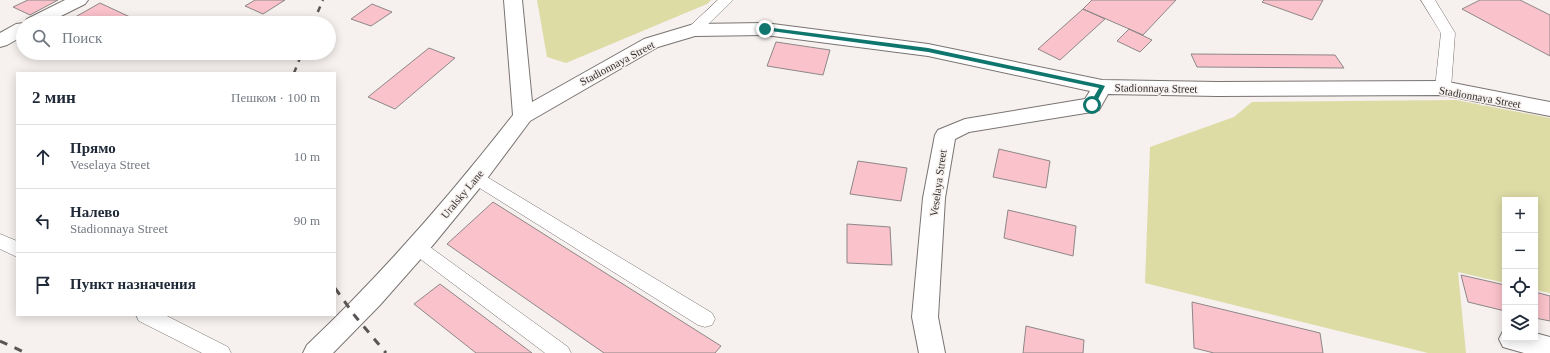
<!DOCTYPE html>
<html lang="ru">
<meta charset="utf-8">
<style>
body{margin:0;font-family:Georgia,serif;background:#f6f6f7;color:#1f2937}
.controls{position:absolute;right:12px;bottom:12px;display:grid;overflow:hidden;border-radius:0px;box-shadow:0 2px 10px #0003}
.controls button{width:36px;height:36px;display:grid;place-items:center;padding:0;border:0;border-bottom:1px solid #e0e1e3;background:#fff;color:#1f2937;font:20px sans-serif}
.stop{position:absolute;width:12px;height:12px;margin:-9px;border:3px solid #0f766e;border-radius:50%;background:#fff}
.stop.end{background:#0f766e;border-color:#fff;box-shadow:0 1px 4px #0008}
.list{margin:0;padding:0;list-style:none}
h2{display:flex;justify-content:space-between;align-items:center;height:52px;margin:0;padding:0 16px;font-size:17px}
h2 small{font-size:13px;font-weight:400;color:#747a83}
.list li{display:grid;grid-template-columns:26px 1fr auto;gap:12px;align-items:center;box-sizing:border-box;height:64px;padding:0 16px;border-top:1px solid #e0e1e3}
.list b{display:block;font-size:15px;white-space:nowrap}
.list p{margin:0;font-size:13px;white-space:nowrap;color:#747a83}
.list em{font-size:13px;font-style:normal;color:#747a83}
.icon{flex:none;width:22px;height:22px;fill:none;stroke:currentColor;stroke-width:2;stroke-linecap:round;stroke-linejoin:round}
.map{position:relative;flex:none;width:1550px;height:353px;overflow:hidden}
.search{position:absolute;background:#fff;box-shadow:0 2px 10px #0003;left:16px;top:16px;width:320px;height:44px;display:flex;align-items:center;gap:10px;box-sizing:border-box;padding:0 14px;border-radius:22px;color:#747a83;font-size:15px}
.panel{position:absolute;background:#fff;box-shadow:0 2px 10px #0003;left:16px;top:72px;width:320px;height:244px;border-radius:0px}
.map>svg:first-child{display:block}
.green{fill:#dddca5}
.building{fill:#fac2ca;stroke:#8d8788}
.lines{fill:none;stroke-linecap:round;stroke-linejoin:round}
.lane-casing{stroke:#797472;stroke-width:1}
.street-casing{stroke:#797472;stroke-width:2}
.lane{fill:#fff;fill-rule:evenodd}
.street{fill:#fff;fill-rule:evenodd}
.rail-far1{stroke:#595655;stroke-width:2.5;stroke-dasharray:6 6;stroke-linecap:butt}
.rail{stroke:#595655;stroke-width:3;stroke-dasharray:8 8;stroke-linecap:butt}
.route{fill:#0f766e}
.labels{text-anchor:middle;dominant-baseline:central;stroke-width:3;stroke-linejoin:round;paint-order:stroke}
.street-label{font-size:11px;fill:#32302f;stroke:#f6f0ee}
</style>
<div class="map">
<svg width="1550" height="353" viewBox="0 0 1550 353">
<rect width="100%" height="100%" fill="#f6f0ee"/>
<path class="green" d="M537 0H711L707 4 566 63 547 57Z
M1456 100 1550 118V293L1535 290V200H1505V283L1458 272 1466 353H1428L1145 283 1150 147 1234 117 1252 102Z"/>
<path class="building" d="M28 0H58L30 15 13 7Z
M255 0H285L263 14 245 6Z
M1092 0H1176L1143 35 1083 9Z
M1264 0H1323L1312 20 1262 2Z
M1480 0H1520L1550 15V56L1462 9Z
M100 3 130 17 120 23H78L70 20Z
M372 4 392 12 371 26 351 19Z
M1083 9 1105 19 1060 60 1038 49Z
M1129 29 1152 40 1140 52 1117 41Z
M776 42 830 50 823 75 767 66Z
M429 48 455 58 395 109 368 97Z
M1191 54 1335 55 1344 68 1197 67Z
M999 149 1050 161 1046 188 993 177Z
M858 161 907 168 901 201 850 194Z
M493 202 721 346 715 353H604L447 244Z
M1008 210 1076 226 1073 256 1004 238Z
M847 224 890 227 892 265 847 263Z
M1461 275 1505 285V311L1468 302Z
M440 284 532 353H476L414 304Z
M1535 292 1550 296V321L1535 318Z
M1192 302 1320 333 1323 353H1214L1194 348Z
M1026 326 1084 340 1083 353H1023Z"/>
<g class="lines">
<g class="lane-casing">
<path id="lane" d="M718 0H733L699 33 694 34 689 33 687 30 689 27Z
M1421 0H1435L1455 33 1451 88 1448 92 1443 93 1438 92 1435 88 1441 33Z
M476 172 482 174 712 313 715 319 712 325 705 327 698 325 470 182 467 178 470 174Z
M0 234 17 241V257L0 249Z
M417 240 423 242 568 347 571 353H545L411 252 408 247 411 242Z
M136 315H165L228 347 231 353H202L139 321Z"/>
</g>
<g class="street-casing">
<path id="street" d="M65 0H88L85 4 47 23H23V36L7 45 0 47V33L16 24 24 23 27 19Z
M504 0H522L532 102 644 39 694 24 765 23 928 44 1102 80 1217 82 1443 81 1550 102V116L1443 95 1217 96 1108 94 1099 110 1092 112 969 132 955 139 945 198 938 317 945 353H919L912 317 923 198 935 135 938 130 965 119 1085 99 1090 91 928 56 765 35 695 36 658 47 530 121 483 184 433 245 380 305 333 353H303L307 345C382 274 449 197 513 115Z
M1505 330V338H1535V333L1550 337V353H1524L1503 347 1499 339 1503 331Z"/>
</g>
<use href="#lane" class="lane"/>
<use href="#street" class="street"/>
<path class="rail-far1" d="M313 23 323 0
M294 73 302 53"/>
<path class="rail" d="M335 288 355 316 386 353
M0 341 26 353"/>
</g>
<path class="route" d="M765 27 928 48 1102 85 1105 86 1094 107H1092L1089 105 1099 88 928 52 763 30 762 29Z"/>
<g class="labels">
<g class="street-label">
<text transform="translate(617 63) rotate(-28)">Stadionnaya Street</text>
<text transform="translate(1156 88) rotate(1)">Stadionnaya Street</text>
<text transform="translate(1480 97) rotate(10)">Stadionnaya Street</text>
<text transform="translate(938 183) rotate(-82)">Veselaya Street</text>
<text transform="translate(462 194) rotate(-50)">Uralsky Lane</text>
</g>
</g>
</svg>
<div class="controls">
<button>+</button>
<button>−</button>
<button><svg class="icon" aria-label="locate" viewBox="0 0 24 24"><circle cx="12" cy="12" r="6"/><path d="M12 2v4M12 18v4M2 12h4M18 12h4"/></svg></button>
<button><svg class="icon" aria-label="layers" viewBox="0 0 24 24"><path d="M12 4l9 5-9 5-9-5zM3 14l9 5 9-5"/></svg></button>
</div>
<div class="stop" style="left:1092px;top:105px"></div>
<div class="stop end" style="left:765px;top:29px"></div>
<div class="search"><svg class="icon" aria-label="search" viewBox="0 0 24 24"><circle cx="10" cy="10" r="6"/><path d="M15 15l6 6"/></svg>Поиск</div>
<section class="panel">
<h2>2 мин<small>Пешком · 100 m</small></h2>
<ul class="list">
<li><svg class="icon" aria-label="ahead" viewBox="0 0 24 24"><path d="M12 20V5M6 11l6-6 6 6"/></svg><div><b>Прямо</b><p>Veselaya Street</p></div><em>10 m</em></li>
<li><svg class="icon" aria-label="left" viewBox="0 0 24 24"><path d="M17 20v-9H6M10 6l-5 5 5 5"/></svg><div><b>Налево</b><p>Stadionnaya Street</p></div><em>90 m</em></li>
<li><svg class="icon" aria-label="arrive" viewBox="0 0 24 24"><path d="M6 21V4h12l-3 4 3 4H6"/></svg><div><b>Пункт назначения</b></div></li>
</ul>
</section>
</div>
